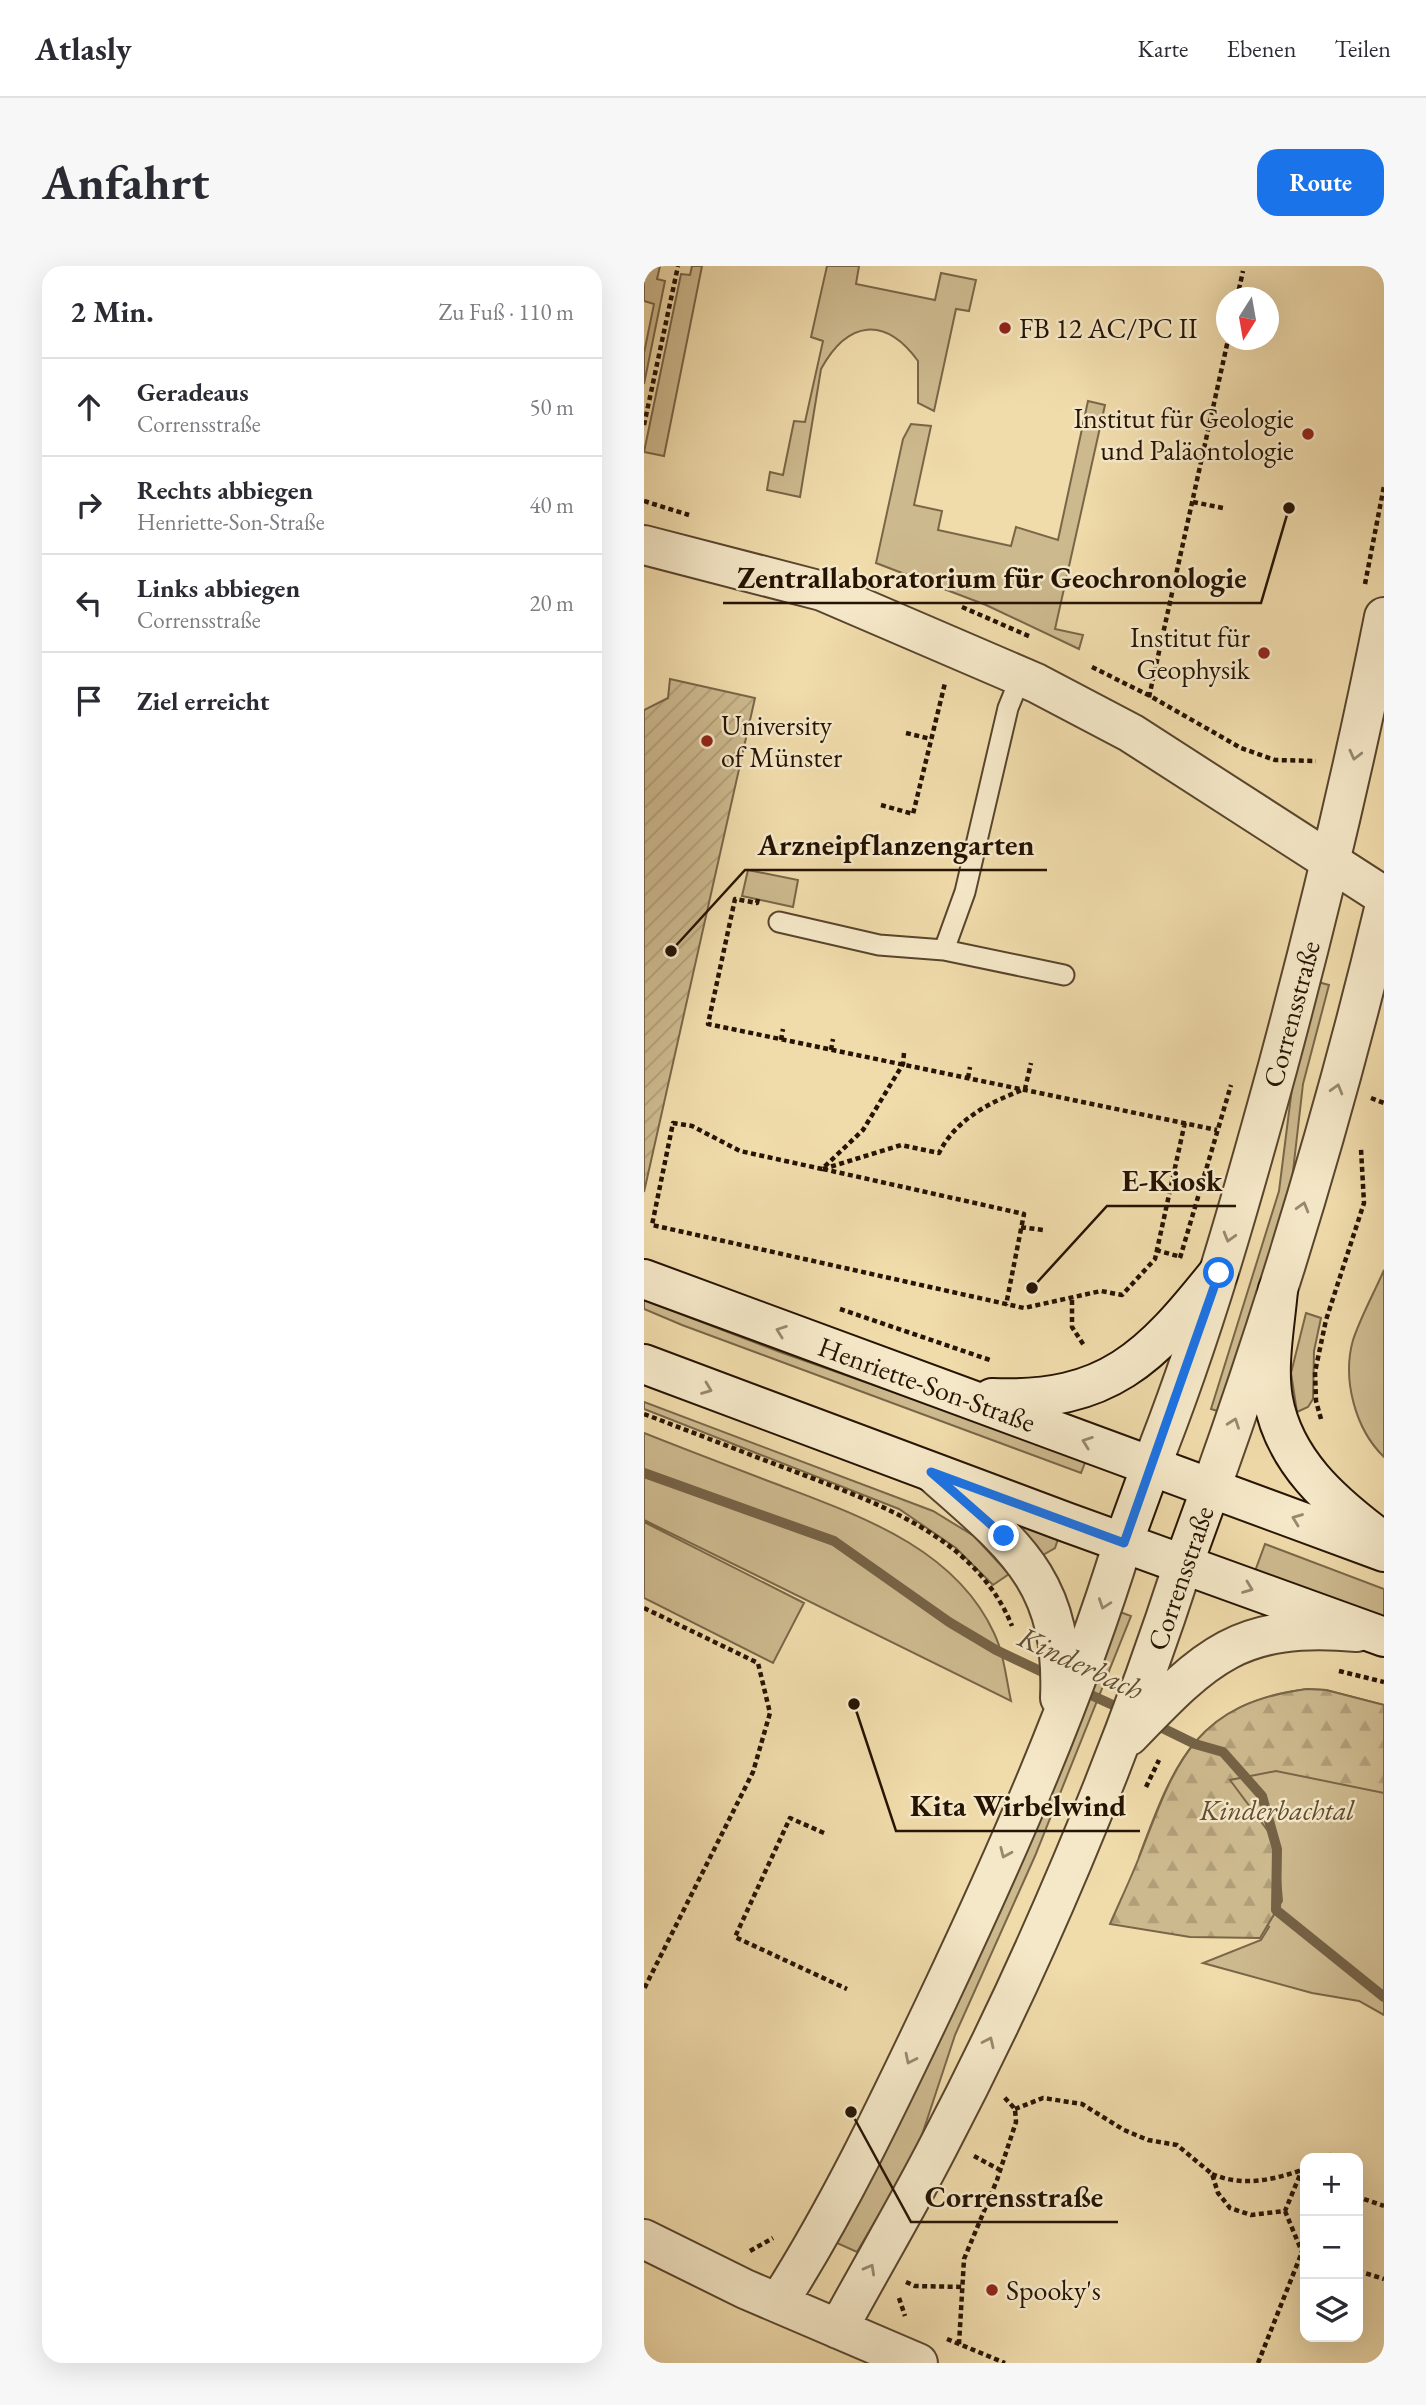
<!DOCTYPE html>
<html lang="de">
<meta charset="utf-8">
<style>
body{margin:0;font-family:"EB Garamond",serif;background:#f7f7f7;color:#2b2b33}
.controls{position:absolute;right:21px;bottom:21px;display:grid;overflow:hidden;border-radius:14px;box-shadow:0 7px 28px #0002}
.controls button{width:63px;height:63px;display:grid;place-items:center;padding:0;border:0;border-bottom:2px solid #e1e1e2;background:#fff;color:#2b2b33;font:35px sans-serif}
.compass{position:absolute;left:572px;top:21px;width:63px;height:63px;border-radius:50%;background:#fff;box-shadow:0 7px 28px #0002;rotate:191deg}
.stop{position:absolute;width:21px;height:21px;margin:-16px;border:5px solid #1a73e8;border-radius:50%;background:#fff}
.stop.end{background:#1a73e8;border-color:#fff;box-shadow:0 2px 7px #0008}
.list{margin:0;padding:0;list-style:none}
h2{display:flex;justify-content:space-between;align-items:center;height:91px;margin:0;padding:0 28px;font-size:30px}
h2 small{font-size:23px;font-weight:400;color:#7c7c81}
.list li{display:grid;grid-template-columns:46px 1fr auto;gap:21px;align-items:center;box-sizing:border-box;height:98px;padding:0 28px;border-top:2px solid #e1e1e2}
.list b{display:block;font-size:26px;white-space:nowrap}
.list p{margin:0;font-size:23px;white-space:nowrap;color:#7c7c81}
.list em{font-size:23px;font-style:normal;color:#7c7c81}
.icon{flex:none;width:38px;height:38px;fill:none;stroke:currentColor;stroke-width:2;stroke-linecap:round;stroke-linejoin:round}
.map{position:relative;flex:none;width:740px;height:2097px;overflow:hidden;border-radius:21px}
header{display:flex;align-items:center;gap:42px;box-sizing:border-box;height:98px;padding:0 35px;background:#fff;border-bottom:2px solid #e1e1e2}
header strong{font-size:33px}
nav{display:flex;gap:38px;margin-inline-start:auto;font-size:24px}
.intro{display:flex;align-items:center;justify-content:space-between;box-sizing:border-box;height:168px;padding:0 42px}
h1{margin:0;font-size:49px}
.button{padding:18px 32px;border-radius:21px;background:#1a73e8;color:#fff;font-size:24px;font-weight:700}
main{display:flex;gap:42px;padding:0 42px}
aside{flex:1;background:#fff;border-radius:21px;box-shadow:0 7px 28px #0002}
.map>svg:first-child{display:block}
.green{fill:#cdb98e;stroke:#796648;stroke-width:2}
.forest{fill:url(#forest-firs);stroke:#796648;stroke-width:2}
.garden{fill:url(#garden-furrows);stroke:#796648;stroke-width:2}
.lines{fill:none;stroke-linecap:round;stroke-linejoin:round}
.stream{stroke:#756246;stroke-width:10}
.service-casing{stroke:#58452d;stroke-width:23}
.minor-casing{stroke:#58452d;stroke-width:42}
.secondary-casing{stroke:#251303;stroke-width:42}
.path{stroke:#251303;stroke-width:4.5;stroke-dasharray:5 3.5;stroke-linecap:butt}
.service{stroke:#f5e8c8;stroke-width:19}
.minor{stroke:#f5e8c8;stroke-width:38}
.secondary{stroke:#f5e8c8;stroke-width:38}
.oneway{stroke:#97886f}
.route{stroke:#1a73e8;stroke-width:9}
.poi-dot{fill:#8f2418;stroke:#f5e8c8;stroke-width:2.5}
.labels{text-anchor:middle;dominant-baseline:central;stroke-width:5;stroke-linejoin:round;paint-order:stroke}
.poi-label{font-size:28px;fill:#251303;stroke:#f5e8c8;text-anchor:start}
.street-label{font-size:28px;fill:#251303;stroke:#f5e8c8}
.park-label{font-size:28px;font-style:italic;fill:#604d34;stroke:#f5e8c8}
.water-label{font-size:30px;font-style:italic;fill:#614e35;stroke:#f5e8c8}
.leader{fill:none;stroke:#251303;stroke-width:2.5}
.callout-dot{fill:#251303;stroke:#f5e8c8;stroke-width:2.5}
.callout-label{font-size:30px;text-anchor:middle;font-weight:bold;fill:#251303;stroke:#f5e8c8;stroke-width:5;stroke-linejoin:round;paint-order:stroke}
</style>
<header>
<strong>Atlasly</strong>
<nav><a>Karte</a><a>Ebenen</a><a>Teilen</a></nav>
</header>
<div class="intro"><h1>Anfahrt</h1><a class="button">Route</a></div>
<main>
<aside>
<h2>2 Min.<small>Zu Fuß · 110 m</small></h2>
<ul class="list">
<li><svg class="icon" aria-label="ahead" viewBox="0 0 24 24"><path d="M12 20V5M6 11l6-6 6 6"/></svg><div><b>Geradeaus</b><p>Corrensstraße</p></div><em>50 m</em></li>
<li><svg class="icon" aria-label="right" viewBox="0 0 24 24"><path d="M7 20v-9h11M14 6l5 5-5 5"/></svg><div><b>Rechts abbiegen</b><p>Henriette-Son-Straße</p></div><em>40 m</em></li>
<li><svg class="icon" aria-label="left" viewBox="0 0 24 24"><path d="M17 20v-9H6M10 6l-5 5 5 5"/></svg><div><b>Links abbiegen</b><p>Corrensstraße</p></div><em>20 m</em></li>
<li><svg class="icon" aria-label="arrive" viewBox="0 0 24 24"><path d="M6 21V4h12l-3 4 3 4H6"/></svg><div><b>Ziel erreicht</b></div></li>
</ul>
</aside>
<div class="map">
<svg width="740" height="2097" viewBox="0 0 740 2097">
<defs>
<pattern id="forest-firs" width="22" height="20" patternUnits="userSpaceOnUse" patternTransform="scale(1.75)"><rect width="22" height="20" fill="#cdb98e"/><path d="M5 1l3.5 6h-7zM16 11l3.5 6h-7z" fill="#b09e79"/></pattern>
<pattern id="garden-furrows" width="10" height="10" patternUnits="userSpaceOnUse" patternTransform="scale(1.75)"><rect width="10" height="10" fill="#cdb98e"/><path d="M-1 1l2-2M0 10L10 0M9 11l2-2" fill="none" stroke="#b09e79"/></pattern>
</defs>
<rect width="100%" height="100%" fill="#f0dbab"/>
<filter id="stains"><feTurbulence type="fractalNoise" baseFrequency=".00286" numOctaves="4"/><feColorMatrix values="0 0 0 0 .2 0 0 0 0 .09 0 0 0 0 .02 0 0 0 .5 -.17"/></filter>
<radialGradient id="worn" r=".72"><stop offset=".6" stop-color="#630" stop-opacity="0"/><stop offset="1" stop-color="#630" stop-opacity=".3"/></radialGradient>
<path class="green" d="M0 0H16L13 13 21 15 0 118V87L10 38 0 35Z
M48 0H58L20 190 0 186 37 8 46 9Z
M183 0H215L212 18 291 34 297 7 332 14 325 45 312 43 290 145 274 137V95C241 50 204 54 177 103L156 231 123 224 126 206 139 209 150 155 161 156 179 75 167 71Z
M444 135 461 139 411 363 439 369 435 383 342 339 232 297 259 173 267 158 287 160 270 239 298 245 294 264 367 280 372 261 414 274Z
M104 604 154 614 149 641 98 630Z
M674 716 685 719 659 818 648 914 577 1146 567 1143 635 925 648 822Z
M740 1004V1191C711 1163 698 1113 709 1074 717 1050 730 1027 740 1004Z
M0 1034 136 1086 442 1194 437 1207 38 1059 0 1043Z
M662 1047 677 1052 670 1085 669 1133 664 1141 653 1146 647 1107Z
M0 1136 289 1245 330 1270 365 1308 349 1319 312 1282 255 1243 0 1143Z
M0 1167C45 1185 90 1202 135 1219 216 1250 311 1282 350 1367 360 1388 362 1412 367 1435L0 1254Z
M0 1256 160 1337 129 1397 0 1332Z
M372 1258 414 1273 411 1282 392 1293Z
M621 1278 740 1323V1354L610 1308Z
M476 1346 487 1350 391 1590 311 1769 273 1884 213 1986 193 1977 272 1823Z
M663 1423 682 1424 740 1439V1749L715 1735 668 1727 559 1697 617 1674 625 1661 495 1591C530 1497 552 1437 663 1423Z"/>
<path class="forest" d="M663 1423 682 1424 740 1439V1527L632 1505 586 1514 633 1577 638 1635 616 1672 546 1671 466 1658C476 1635 487 1612 496 1589 532 1495 551 1438 663 1423Z"/>
<path class="garden" d="M26 413 111 432 0 926V444L24 432Z"/>
<g class="lines">
<path class="stream" d="M0 1207 190 1275 305 1356 352 1384 409 1411
M436 1424 482 1445
M506 1456 551 1478 579 1486 618 1530 633 1583 632 1644 740 1731"/>
<g class="service-casing">
<path id="service" d="M135 656 235 679 300 684 420 709
M300 684 321 626 364 442 377 410"/>
</g>
<g class="minor-casing">
<path id="minor" d="M0 279 178 325 392 417 487 467 740 630
M507 1200C559 1070 597 935 634 800 674 651 710 502 740 351
M289 1207C370 1279 421 1314 416 1432
M567 1222C635 1032 693 839 740 643
M485 1470C563 1389 595 1356 713 1366
M0 1973 101 2023 274 2097
M134 2037C196 1940 245 1836 294 1733 364 1585 431 1433 479 1277
M194 2063C227 2002 262 1943 294 1881 389 1700 476 1494 539 1299"/>
</g>
<g class="secondary-casing">
<path id="secondary" d="M0 1013 740 1286
M634 1024C631 1059 623 1099 629 1133 640 1195 687 1236 735 1272
M0 1098 422 1256 740 1371
M348 1132C464 1137 507 1091 574 1007
M479 1277 507 1200
M539 1299 567 1222"/>
</g>
<path class="path" d="M593 32 599 5
M0 159 34 0
M0 235 45 249
M549 236 579 242
M721 318 740 220
M318 341 387 371
M448 401 506 430 597 482 631 494 672 495
M505 431 584 74
M262 467 287 473
M237 539 269 548 301 417
M114 633 113 637 91 633 64 758 573 864
M137 774 139 763
M187 784 189 773
M260 787 259 798 219 864 178 903 96 885 48 860 29 857 8 959 380 1042 457 1025 478 1029 511 993 541 856
M324 812 326 801
M727 832 740 837
M179 903 380 948 362 1039
M179 903 257 879 295 887C312 853 346 836 381 823L387 797
M377 961 399 964
M512 984 537 991
M536 992 587 819
M428 1034V1061L441 1081
M196 1043 346 1094
M0 1148C48 1166 96 1185 144 1203 229 1236 331 1268 368 1360
M677 1153 672 1135 671 1106 682 1054 720 937 717 883
M0 1342 114 1397 126 1447 109 1506 0 1723
M695 1405 740 1416
M502 1521 515 1494
M180 1567 146 1552 91 1671 203 1723
M371 1843 399 1832 438 1838 480 1864 504 1874 533 1879 568 1908 574 1927 586 1942 607 1949 641 1945 658 1904 661 1903
M330 1890 356 1904
M687 1892 688 1887
M568 1908C599 1921 628 1914 658 1904
M714 1927 720 1933 740 1940
M641 1945 658 1986
M106 1985 129 1972
M714 2005 740 2013
M262 2016 271 2020 319 2021
M255 2032 261 2050
M303 2073 361 2097
M315 2078 320 1993 353 1914 372 1856 371 1843 360 1831
M614 2097 658 1986 661 1987"/>
<use href="#service" class="service"/>
<use href="#minor" class="minor"/>
<use href="#secondary" class="secondary"/>
</g>
<defs><path id="oneway-chevron" d="M-2-3.5L2.5 0L-2 3.5" fill="none" stroke-width="1.6" stroke-linecap="round" stroke-linejoin="round" transform="scale(1.75)"/></defs>
<g class="oneway">
<use href="#oneway-chevron" transform="translate(711 489) rotate(104)"/>
<use href="#oneway-chevron" transform="translate(693 823) rotate(-74)"/>
<use href="#oneway-chevron" transform="translate(659 941) rotate(-74)"/>
<use href="#oneway-chevron" transform="translate(585 971) rotate(106)"/>
<use href="#oneway-chevron" transform="translate(137 1065) rotate(-160)"/>
<use href="#oneway-chevron" transform="translate(63 1123) rotate(21)"/>
<use href="#oneway-chevron" transform="translate(590 1157) rotate(-70)"/>
<use href="#oneway-chevron" transform="translate(443 1176) rotate(-160)"/>
<use href="#oneway-chevron" transform="translate(653 1253) rotate(-159)"/>
<use href="#oneway-chevron" transform="translate(604 1322) rotate(21)"/>
<use href="#oneway-chevron" transform="translate(460 1338) rotate(109)"/>
<use href="#oneway-chevron" transform="translate(361 1587) rotate(114)"/>
<use href="#oneway-chevron" transform="translate(345 1776) rotate(-65)"/>
<use href="#oneway-chevron" transform="translate(266 1793) rotate(116)"/>
<use href="#oneway-chevron" transform="translate(226 2003) rotate(-61)"/>
</g>
<g class="lines">
<path class="route" d="M360 1270 287 1206 480 1277 575 1007"/>
</g>
<g class="poi-dot">
<circle cx="361" cy="62" r="7"/>
<circle cx="664" cy="168" r="7"/>
<circle cx="620" cy="387" r="7"/>
<circle cx="63" cy="475" r="7"/>
<circle cx="348" cy="2024" r="7"/>
</g>
<g class="labels">
<g class="poi-label">
<text x="375" y="62">FB 12 AC/PC II</text>
<text x="650" y="152" text-anchor="end">Institut für Geologie<tspan x="650" dy="32">und Paläontologie</tspan></text>
<text x="606" y="371" text-anchor="end">Institut für<tspan x="606" dy="32">Geophysik</tspan></text>
<text x="77" y="459">University<tspan x="77" dy="32">of Münster</tspan></text>
<text x="362" y="2024">Spooky's</text>
</g>
<g class="street-label">
<text transform="translate(647 748) rotate(-75)">Corrensstraße</text>
<text transform="translate(283 1118) rotate(20)">Henriette-Son-Straße</text>
<text transform="translate(536 1312) rotate(-71)">Corrensstraße</text>
</g>
<g class="park-label">
<text x="633" y="1544">Kinderbachtal</text>
</g>
<g class="water-label">
<text transform="translate(437 1397) rotate(25)">Kinderbach</text>
</g>
</g>
<path class="leader" d="M645 242L617 337H79M27 685L101 604H403M388 1022L463 940H592M210 1438L252 1565H496M207 1846L267 1956H474"/>
<g class="callout-dot">
<circle cx="645" cy="242" r="7"/>
<circle cx="27" cy="685" r="7"/>
<circle cx="388" cy="1022" r="7"/>
<circle cx="210" cy="1438" r="7"/>
<circle cx="207" cy="1846" r="7"/>
</g>
<g class="callout-label">
<text x="348" y="322">Zentrallaboratorium für Geochronologie</text>
<text x="252" y="589">Arzneipflanzengarten</text>
<text x="528" y="925">E-Kiosk</text>
<text x="374" y="1550">Kita Wirbelwind</text>
<text x="370" y="1941">Corrensstraße</text>
</g>
<rect width="100%" height="100%" filter="url(#stains)"/>
<rect width="100%" height="100%" fill="url(#worn)"/>
</svg>
<div class="controls">
<button>+</button>
<button>−</button>
<button><svg class="icon" aria-label="layers" viewBox="0 0 24 24"><path d="M12 4l9 5-9 5-9-5zM3 14l9 5 9-5"/></svg></button>
</div>
<svg class="compass" viewBox="-18 -18 36 36"><path d="M0-13l5 13h-10z" fill="#e53935"/><path d="M0 13l5-13h-10z" fill="#7c7c81"/></svg>
<div class="stop" style="left:575px;top:1007px"></div>
<div class="stop end" style="left:360px;top:1270px"></div>
</div>
</main>
